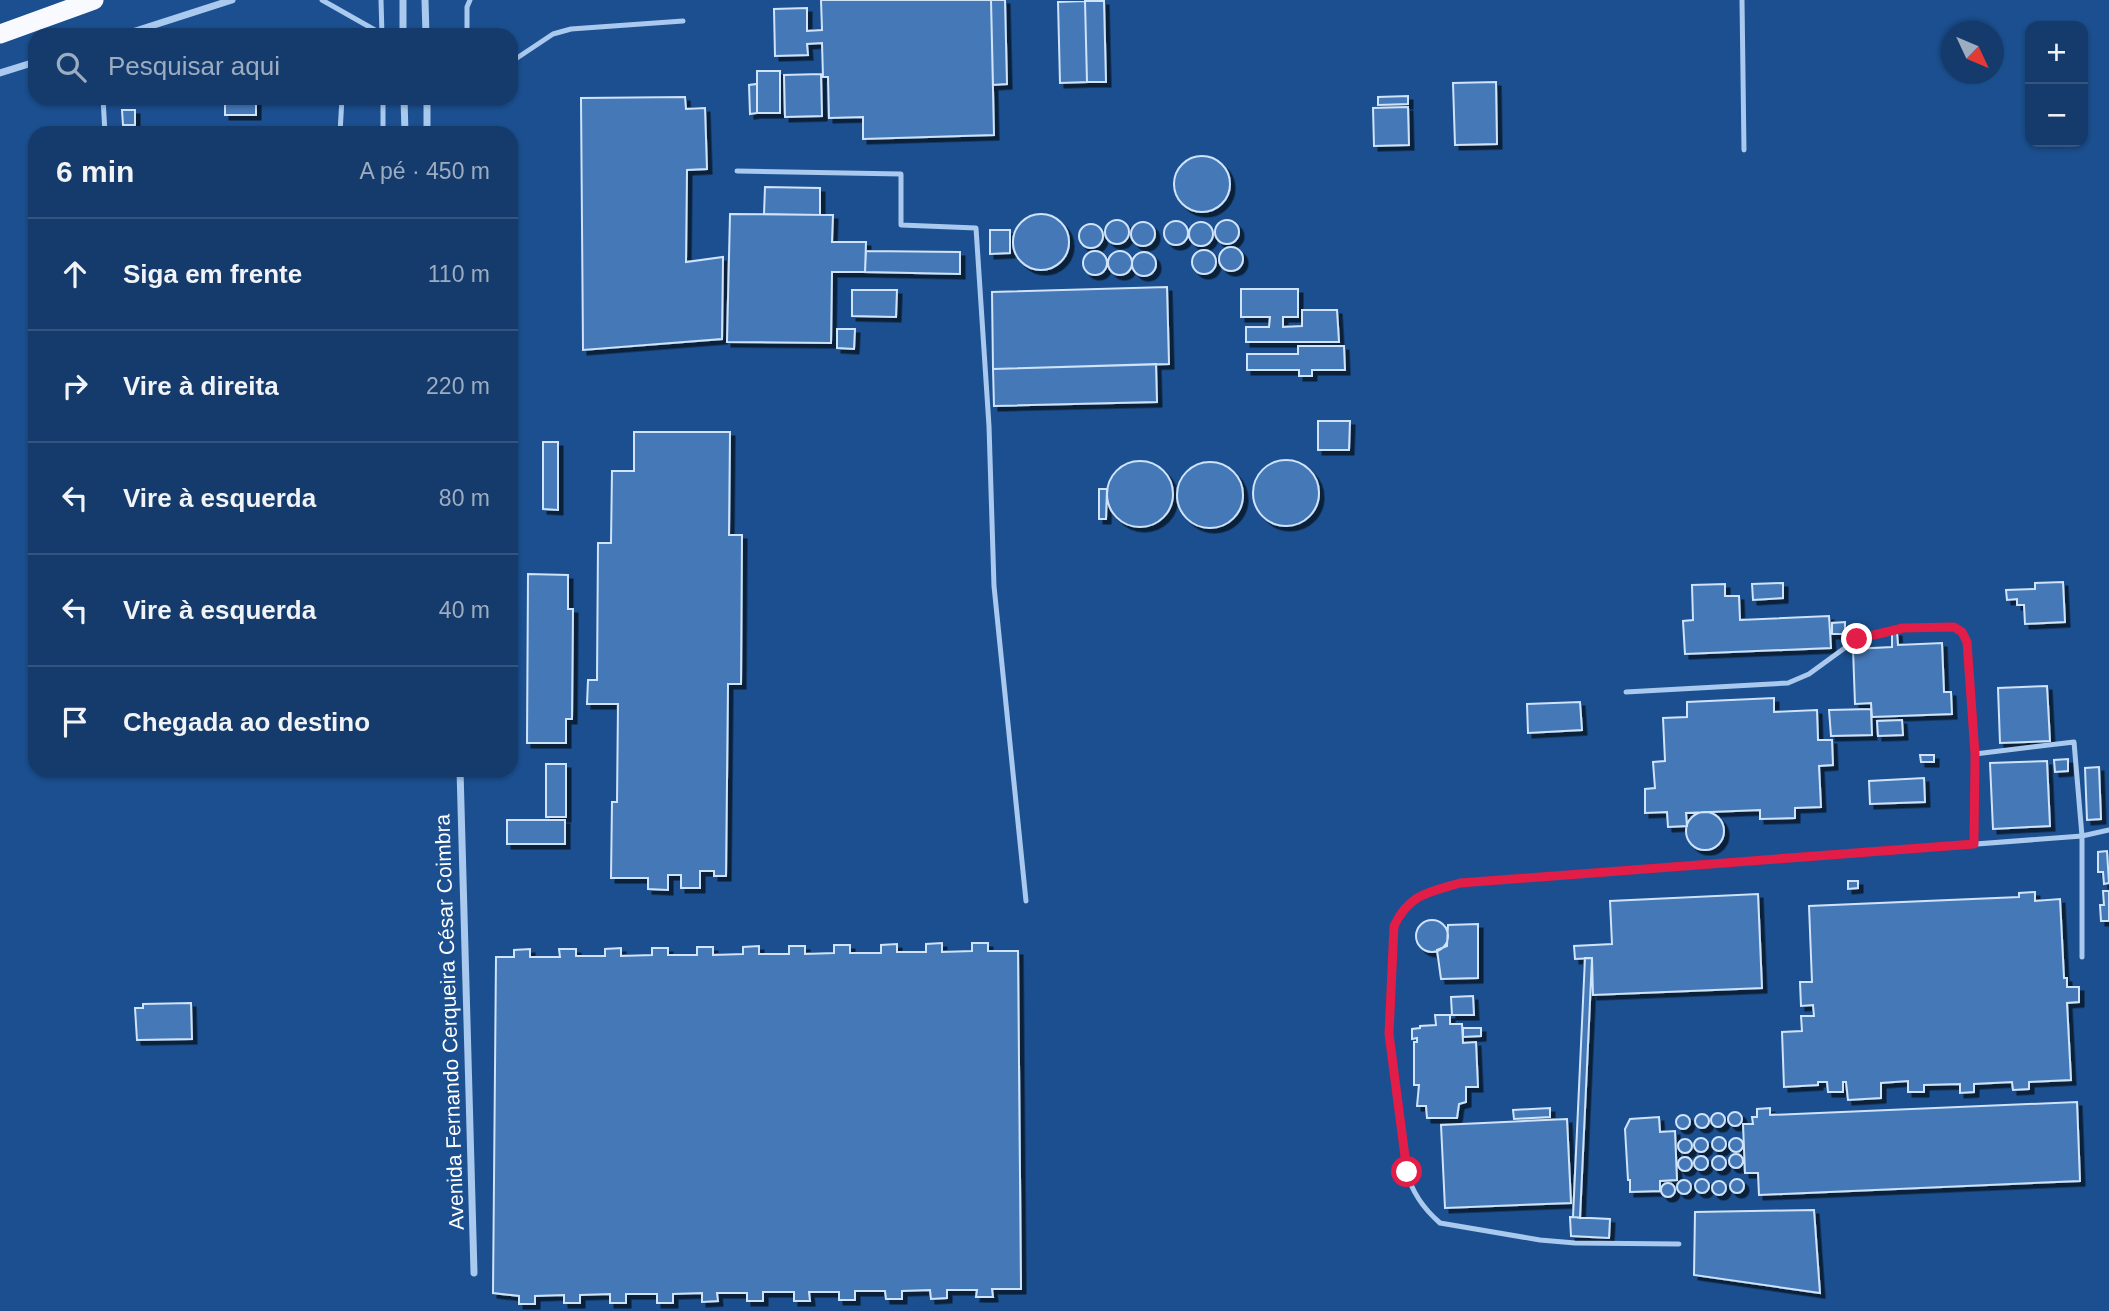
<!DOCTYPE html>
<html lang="pt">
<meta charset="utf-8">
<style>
body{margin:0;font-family:Helvetica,sans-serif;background:#214673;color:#f1f3f6}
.controls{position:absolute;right:21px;top:21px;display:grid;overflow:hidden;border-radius:14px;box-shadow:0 2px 5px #0004}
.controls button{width:63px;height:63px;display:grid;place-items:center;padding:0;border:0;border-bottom:2px solid #33557e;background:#143b6b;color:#f1f3f6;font:35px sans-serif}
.compass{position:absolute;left:1941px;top:21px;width:63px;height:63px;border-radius:50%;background:#143b6b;box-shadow:0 2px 5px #0004;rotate:134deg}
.stop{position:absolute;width:21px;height:21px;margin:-16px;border:5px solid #e11d48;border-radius:50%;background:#fff}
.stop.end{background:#e11d48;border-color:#fff;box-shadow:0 2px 7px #0008}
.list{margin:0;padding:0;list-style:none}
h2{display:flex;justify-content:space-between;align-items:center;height:91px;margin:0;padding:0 28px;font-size:30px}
h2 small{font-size:23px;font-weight:400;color:#9dadc1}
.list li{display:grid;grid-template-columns:46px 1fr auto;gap:21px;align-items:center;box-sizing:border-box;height:112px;padding:0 28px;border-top:2px solid #33557e}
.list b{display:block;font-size:26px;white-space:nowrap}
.list em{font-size:23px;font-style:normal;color:#9dadc1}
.icon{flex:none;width:38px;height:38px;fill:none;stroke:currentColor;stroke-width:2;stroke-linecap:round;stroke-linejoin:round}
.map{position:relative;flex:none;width:2109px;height:1311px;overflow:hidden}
.search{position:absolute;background:#143b6b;box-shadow:0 2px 5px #0004;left:28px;top:28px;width:490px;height:77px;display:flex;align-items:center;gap:18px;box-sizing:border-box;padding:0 24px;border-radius:21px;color:#9dadc1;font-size:26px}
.panel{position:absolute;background:#143b6b;box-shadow:0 2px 5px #0004;left:28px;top:126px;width:490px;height:651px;border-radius:21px}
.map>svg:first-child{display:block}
.building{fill:#4478b7;stroke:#cfe3fa;stroke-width:2;filter:url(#shadow)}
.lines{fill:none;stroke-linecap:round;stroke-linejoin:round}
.service{stroke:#a9c9ee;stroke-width:5}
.minor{stroke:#a9c9ee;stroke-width:7}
.trunk{stroke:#f8faff;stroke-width:19}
.route{stroke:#e11d48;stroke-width:9}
.labels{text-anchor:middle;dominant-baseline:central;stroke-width:5;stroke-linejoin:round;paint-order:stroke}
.street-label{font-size:21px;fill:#fff;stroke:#1b4f8f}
</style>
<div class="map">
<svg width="2109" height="1311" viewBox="0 0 2109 1311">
<defs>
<filter id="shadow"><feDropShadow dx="4.5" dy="4.5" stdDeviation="0" flood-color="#0009"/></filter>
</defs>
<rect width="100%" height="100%" fill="#1b4f8f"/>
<path class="building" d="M821 0H991L994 135 863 139V117L829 118 828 77H823L822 43 807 44 808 55 775 56 774 9 807 8V31L822 30Z
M991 0H1005L1007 84 993 85Z
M1085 1H1104L1106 82H1087Z
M1085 1 1087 82 1060 83 1058 2Z
M757 71H780V113H757Z
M821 74 822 116 785 117 784 75Z
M1496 82 1497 144 1455 145 1453 83Z
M757 84V113L750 114 749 85Z
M1408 96V104L1378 105V97Z
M685 97 686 109 705 108 707 169 687 170 686 262 723 257 722 339 583 350 581 98Z
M225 98H256V115H225Z
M1408 107 1409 145 1374 146 1373 108Z
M122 110H135V125H123Z
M1174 184a28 28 0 1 1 56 0a28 28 0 1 1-56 0Z
M765 187 820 188V215L764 214Z
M730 214 833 215 832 242H866L865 272H832L831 343 727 342Z
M1013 242a28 28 0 1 1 56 0a28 28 0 1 1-56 0Z
M1105 232a12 12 0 1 1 24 0a12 12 0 1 1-24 0Z
M1215 232a12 12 0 1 1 24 0a12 12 0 1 1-24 0Z
M1164 233a12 12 0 1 1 24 0a12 12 0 1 1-24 0Z
M1189 234a12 12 0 1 1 24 0a12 12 0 1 1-24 0Z
M1131 234a12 12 0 1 1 24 0a12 12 0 1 1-24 0Z
M1079 236a12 12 0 1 1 24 0a12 12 0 1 1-24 0Z
M990 230H1010V253L990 254Z
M1219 259a12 12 0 1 1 24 0a12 12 0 1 1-24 0Z
M1192 262a12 12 0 1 1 24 0a12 12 0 1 1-24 0Z
M866 251 960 252V274L865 272Z
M1083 263a12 12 0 1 1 24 0a12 12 0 1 1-24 0Z
M1108 263a12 12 0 1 1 24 0a12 12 0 1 1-24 0Z
M1132 264a12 12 0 1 1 24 0a12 12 0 1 1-24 0Z
M1167 287 1169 364 993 369 992 292Z
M1241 289H1298V317H1283V327L1302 326V310H1337L1339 342H1246V327H1269L1270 317H1241Z
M852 290H897L896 317 852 316Z
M837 329H855L854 349 837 348Z
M1298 346H1344L1345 370H1312V376H1299V370H1247V354H1298Z
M1156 364 1157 402 994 406 993 369Z
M1318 421H1350L1349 450H1318Z
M634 432H730L729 535H742L741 684H728L726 876H714V871H700V888H681V875H668V890L648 889V878H611L612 802H617L618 704H587L588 680H597L598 543H611L612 471H634Z
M543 442H558V510L543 509Z
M1253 493a33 33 0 1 1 66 0a33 33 0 1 1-66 0Z
M1107 494a33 33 0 1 1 66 0a33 33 0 1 1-66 0Z
M1177 495a33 33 0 1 1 66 0a33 33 0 1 1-66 0Z
M1099 489H1107L1106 519H1099Z
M528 574 568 575V609H573L572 719H566V743H527Z
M2063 582 2065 622 2025 624 2024 605H2017V599L2007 600 2006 590 2035 589V583Z
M1783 583V598L1753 600 1752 584Z
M1725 584V596H1739L1740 620 1829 616 1831 648 1685 654 1683 621 1693 620 1692 585Z
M1845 622V634H1832V623Z
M1892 632H1897L1898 645 1942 643 1944 692H1951L1952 714 1872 717 1871 703 1855 704 1853 649 1892 647Z
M2047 686 2050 741 2000 743 1998 688Z
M1774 698V712L1817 710 1818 740H1832L1833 765 1819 766 1821 807 1795 808V818L1760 819V810L1686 813 1687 826 1668 827 1667 812 1645 813V789L1655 788 1653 762 1665 761 1663 718 1687 717V702Z
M1580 702 1582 730 1528 733 1527 704Z
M1871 709 1872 735 1831 736 1829 710Z
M1902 720 1903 735 1878 736 1877 721Z
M1920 755H1934V762H1921Z
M2068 759V771L2055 772 2054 760Z
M2047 761 2050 826 1993 829 1990 763Z
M546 764H566V817H546Z
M2099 767 2101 819 2087 820 2085 768Z
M1924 778 1925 802 1870 804 1869 781Z
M1686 831a19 19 0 1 1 38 0a19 19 0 1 1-38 0Z
M507 820H565V844H507Z
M2107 851 2109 883 2104 884 2103 872H2098V852Z
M1848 881H1858V888L1848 889Z
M2103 891H2109V921H2101L2100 905H2104Z
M2035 892V901L2060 899 2064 978H2067V987H2079V1002L2067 1003 2071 1080 2029 1082V1089L2013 1090 2012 1082 1974 1084V1092L1960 1093V1084L1924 1085V1092H1908V1081L1881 1083V1098L1848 1100 1846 1082H1843V1092H1828L1827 1082H1818V1085L1784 1087 1782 1032 1802 1031 1801 1016H1814L1813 1005 1801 1006 1800 982H1812L1809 906 2019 897V893Z
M1758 894 1762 988 1593 995 1592 958 1575 959 1574 946 1612 944 1610 901Z
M1416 936a16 16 0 1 1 32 0a16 16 0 1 1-32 0Z
M1478 924V978L1441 979 1437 950 1447 946 1448 925Z
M942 943V952L972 951V943H988V951H1018L1021 1289H992L993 1297H976L977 1290H947V1298L931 1299 930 1290 902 1291V1299H886L885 1291H855V1300H839V1292H809L810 1301H794V1292H763V1301H747V1293H717L718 1301 702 1302V1293L673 1294V1303H657V1294H626V1303H610V1294L580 1295V1303H564V1295L535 1296V1304H519V1296L493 1293 496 957H514V950L530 949V957H560L559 949H576V956H605V949L621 948V956L652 955V948H668V955H697V947H713V955L743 954V947L759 946V954H789V946H805V954L834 953V945H850V953H881V945L897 944V952H926V944Z
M1585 958H1592L1580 1218 1573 1217Z
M1473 996 1474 1015H1452L1451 997Z
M191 1003 192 1039 137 1040 135 1008H143V1004Z
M1435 1015H1450V1024H1462L1463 1043 1476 1042 1478 1087H1466V1102L1459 1104 1457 1118H1427L1426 1106H1417L1419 1085H1414V1042H1417V1038L1412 1039V1029L1420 1028V1026L1436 1025Z
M1463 1028H1481V1036L1463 1037Z
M2077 1102 2080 1181 1759 1195 1758 1173H1745L1743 1124H1753L1752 1117H1757V1109L1770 1108V1115Z
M1550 1108V1117L1514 1119 1513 1110Z
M1728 1119a7 7 0 1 1 14 0a7 7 0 1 1-14 0Z
M1711 1120a7 7 0 1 1 14 0a7 7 0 1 1-14 0Z
M1695 1121a7 7 0 1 1 14 0a7 7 0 1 1-14 0Z
M1676 1122a7 7 0 1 1 14 0a7 7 0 1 1-14 0Z
M1659 1117 1660 1132 1675 1131 1677 1180 1660 1181V1191L1630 1192V1180H1628L1625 1129 1630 1119Z
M1567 1119 1571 1203 1445 1208 1441 1125Z
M1712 1144a7 7 0 1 1 14 0a7 7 0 1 1-14 0Z
M1694 1145a7 7 0 1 1 14 0a7 7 0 1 1-14 0Z
M1729 1145a7 7 0 1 1 14 0a7 7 0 1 1-14 0Z
M1678 1146a7 7 0 1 1 14 0a7 7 0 1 1-14 0Z
M1729 1161a7 7 0 1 1 14 0a7 7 0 1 1-14 0Z
M1712 1163a7 7 0 1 1 14 0a7 7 0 1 1-14 0Z
M1694 1163a7 7 0 1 1 14 0a7 7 0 1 1-14 0Z
M1678 1164a7 7 0 1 1 14 0a7 7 0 1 1-14 0Z
M1695 1186a7 7 0 1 1 14 0a7 7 0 1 1-14 0Z
M1730 1186a7 7 0 1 1 14 0a7 7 0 1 1-14 0Z
M1677 1187a7 7 0 1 1 14 0a7 7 0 1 1-14 0Z
M1712 1188a7 7 0 1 1 14 0a7 7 0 1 1-14 0Z
M1661 1190a7 7 0 1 1 14 0a7 7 0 1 1-14 0Z
M1814 1210 1820 1293 1694 1275 1695 1212Z
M1570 1217 1610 1219 1609 1238 1571 1236Z"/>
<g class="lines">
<path class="service" d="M322 0 382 34
M381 0 382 35
M1742 0 1744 150
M467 35V7L470 0
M511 62 553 34 571 29 683 21
M103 98 105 133
M340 133 342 98
M383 133V98
M737 171 901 174V225L976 228 989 426 994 586 1026 901
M1626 692 1788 683 1809 674 1857 639 1903 628 1954 627 1963 632 1967 642 1975 754 1974 844
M2082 957V836L2109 830
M1679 1244 1575 1243 1540 1240 1440 1223C1424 1209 1412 1193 1407 1172L1389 1034 1394 926C1409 894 1429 892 1460 883L2082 836 2074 742 1975 754"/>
<path class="minor" d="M403 0V35
M425 0 426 35
M123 35 232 0
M0 73 35 62
M404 98 405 133
M427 98V133
M460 770 474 1273"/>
<path class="trunk" d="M0 34 94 0"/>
</g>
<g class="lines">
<path class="route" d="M1407 1172 1389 1034 1394 926C1409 894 1429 892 1460 883L1974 844 1975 754 1967 642 1962 632 1954 627 1903 628 1857 639"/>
</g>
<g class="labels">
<g class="street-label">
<text transform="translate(449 1022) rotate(-92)">Avenida Fernando Cerqueira César Coimbra</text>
</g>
</g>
</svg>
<div class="controls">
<button>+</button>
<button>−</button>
</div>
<svg class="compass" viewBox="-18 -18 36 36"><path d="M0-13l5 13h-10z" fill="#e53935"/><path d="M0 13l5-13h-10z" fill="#9dadc1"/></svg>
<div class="stop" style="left:1407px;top:1172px"></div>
<div class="stop end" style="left:1857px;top:639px"></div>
<div class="search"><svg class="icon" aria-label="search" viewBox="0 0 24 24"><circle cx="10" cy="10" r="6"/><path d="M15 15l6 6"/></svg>Pesquisar aqui</div>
<section class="panel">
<h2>6 min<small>A pé · 450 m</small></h2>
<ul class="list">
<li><svg class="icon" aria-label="ahead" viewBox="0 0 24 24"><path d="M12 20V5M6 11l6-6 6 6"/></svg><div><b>Siga em frente</b></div><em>110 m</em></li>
<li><svg class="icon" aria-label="right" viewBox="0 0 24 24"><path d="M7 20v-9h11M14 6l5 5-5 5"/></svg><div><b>Vire à direita</b></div><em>220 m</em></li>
<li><svg class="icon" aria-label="left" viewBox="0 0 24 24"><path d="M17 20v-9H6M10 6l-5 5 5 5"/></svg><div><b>Vire à esquerda</b></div><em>80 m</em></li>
<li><svg class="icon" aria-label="left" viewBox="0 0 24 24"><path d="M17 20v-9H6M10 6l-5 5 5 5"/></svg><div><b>Vire à esquerda</b></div><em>40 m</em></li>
<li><svg class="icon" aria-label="arrive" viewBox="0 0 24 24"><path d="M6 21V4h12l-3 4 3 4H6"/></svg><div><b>Chegada ao destino</b></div></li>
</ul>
</section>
</div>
